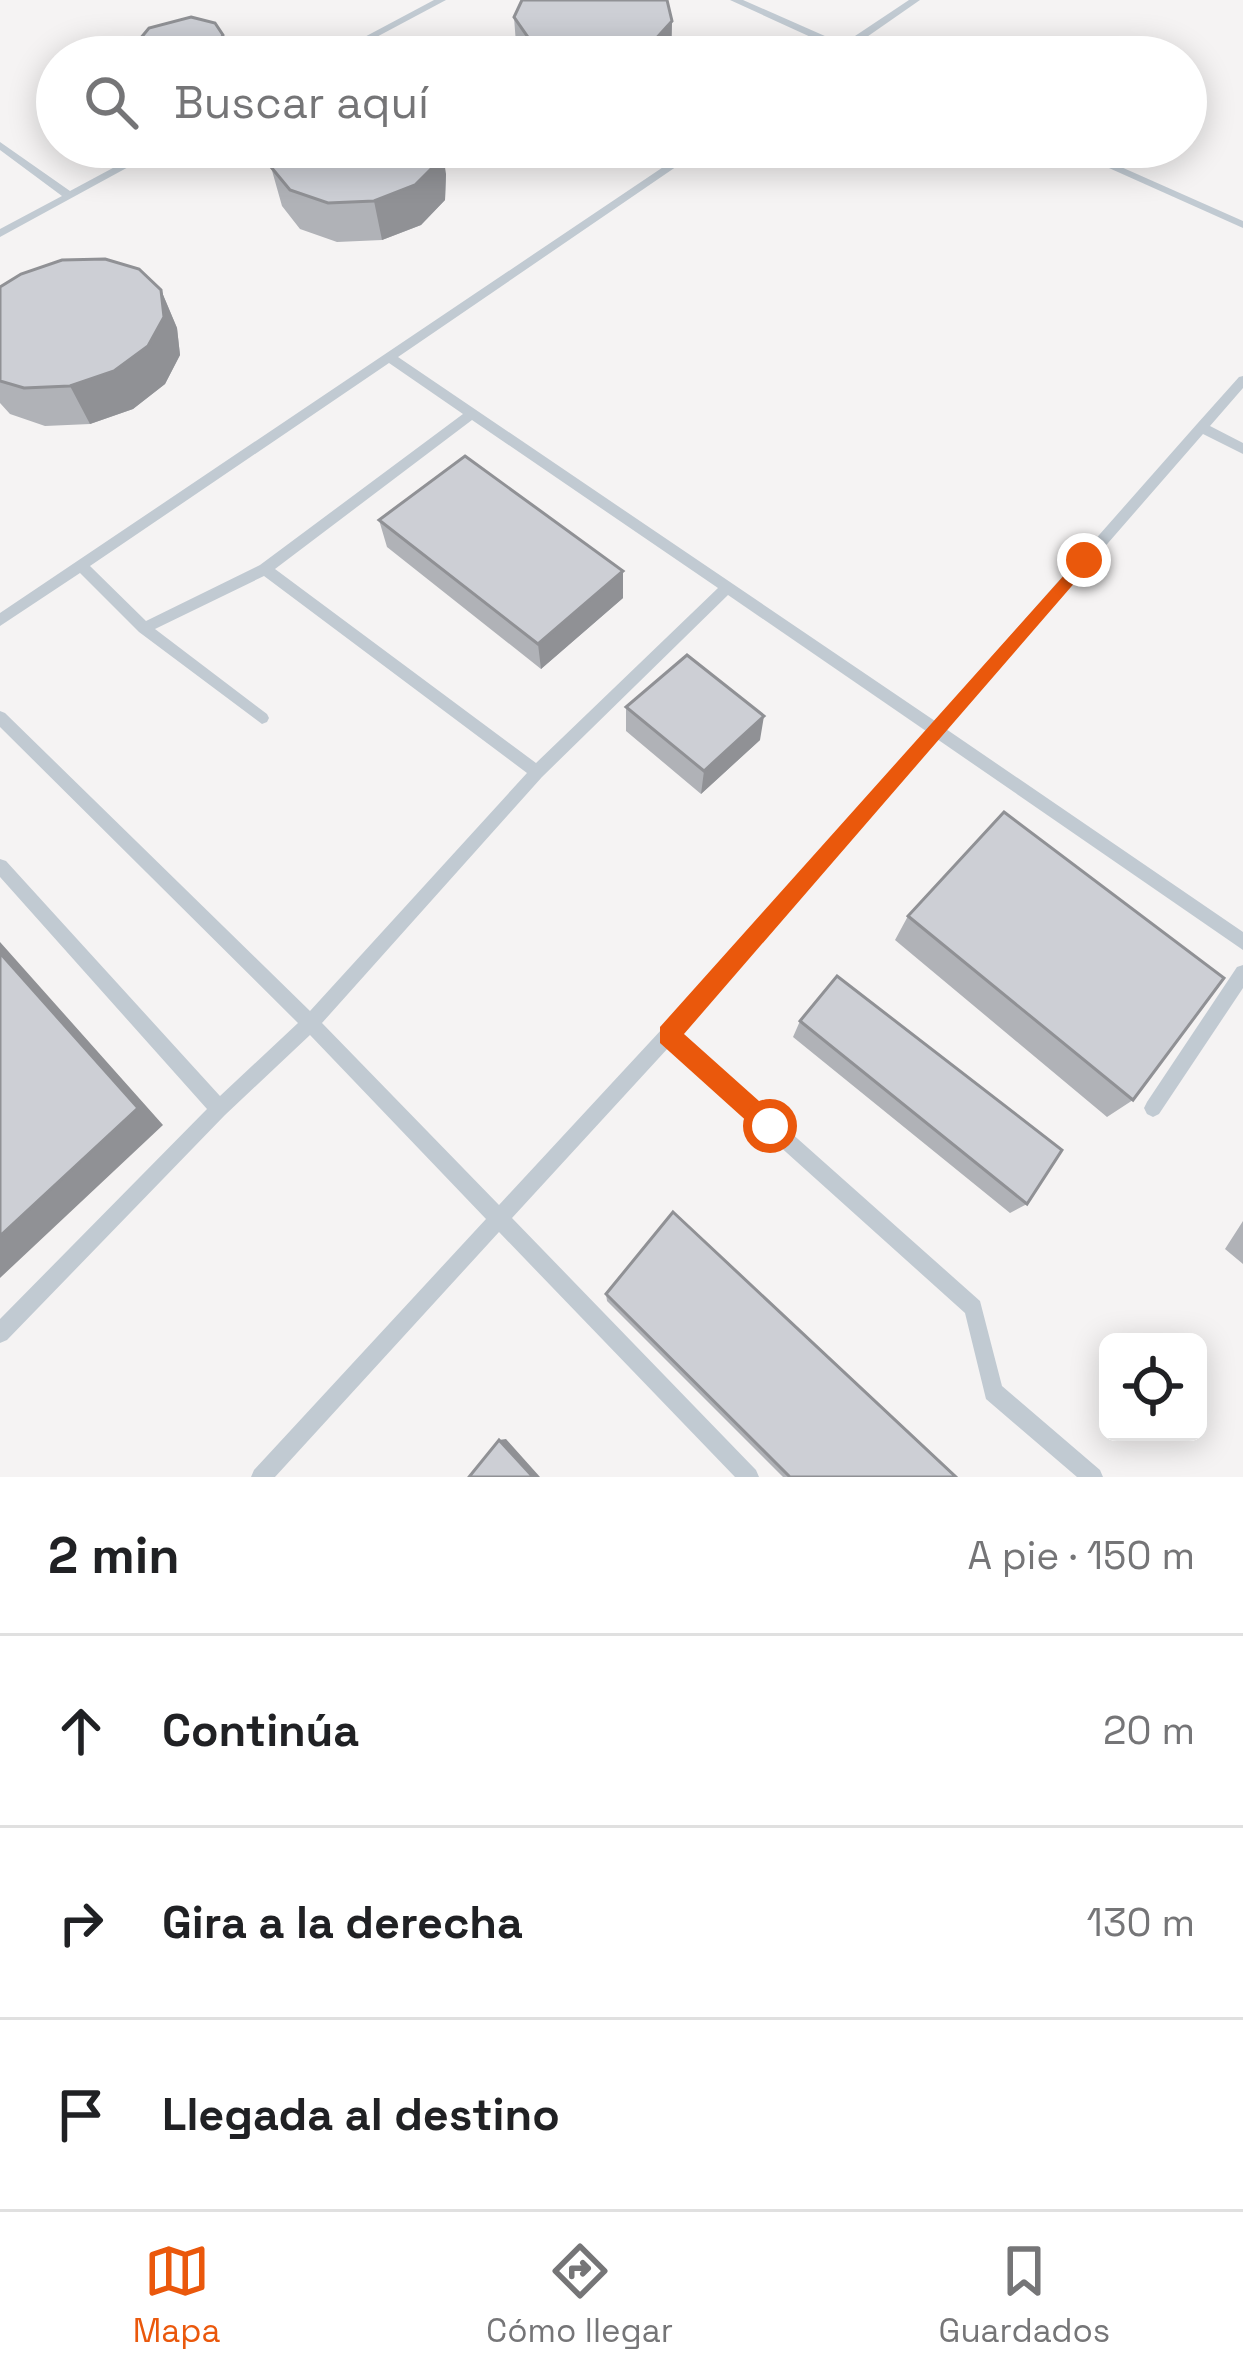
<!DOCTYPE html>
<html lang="es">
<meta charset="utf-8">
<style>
body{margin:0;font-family:"Space Grotesk",sans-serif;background:#f6f6f6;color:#202124}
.controls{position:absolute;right:36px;bottom:36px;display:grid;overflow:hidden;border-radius:18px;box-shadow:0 6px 30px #0003}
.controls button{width:108px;height:108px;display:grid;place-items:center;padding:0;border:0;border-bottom:3px solid #e0e0e0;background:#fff;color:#202124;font:60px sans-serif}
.stop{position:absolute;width:36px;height:36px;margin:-27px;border:9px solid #ea580c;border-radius:50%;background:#fff}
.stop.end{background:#ea580c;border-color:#fff;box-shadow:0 3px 12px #0008}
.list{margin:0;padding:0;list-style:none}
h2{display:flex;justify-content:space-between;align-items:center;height:156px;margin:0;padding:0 48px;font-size:51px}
h2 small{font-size:39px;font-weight:400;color:#757577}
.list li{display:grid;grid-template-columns:78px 1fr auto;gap:36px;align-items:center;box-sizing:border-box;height:192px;padding:0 48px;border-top:3px solid #e0e0e0}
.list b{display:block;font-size:45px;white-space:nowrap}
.list em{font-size:39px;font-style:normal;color:#757577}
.icon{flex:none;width:66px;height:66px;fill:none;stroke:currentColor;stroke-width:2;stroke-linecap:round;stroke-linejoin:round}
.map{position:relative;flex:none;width:1243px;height:1477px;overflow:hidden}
.search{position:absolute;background:#fff;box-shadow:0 6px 30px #0003;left:36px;right:36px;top:36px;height:132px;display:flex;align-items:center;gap:30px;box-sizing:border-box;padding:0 42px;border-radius:66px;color:#757577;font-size:45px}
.sheet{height:732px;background:#fff}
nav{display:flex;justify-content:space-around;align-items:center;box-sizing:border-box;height:168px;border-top:3px solid #e0e0e0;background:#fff;font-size:33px;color:#757577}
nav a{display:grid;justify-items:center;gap:6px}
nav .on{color:#ea580c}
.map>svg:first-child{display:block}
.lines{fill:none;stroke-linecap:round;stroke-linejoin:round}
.lane{fill:#c1cad2;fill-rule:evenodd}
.wall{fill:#b0b2b7}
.shaded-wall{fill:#909195}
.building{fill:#cdcfd5;stroke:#909195;stroke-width:3}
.route{fill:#ea580c}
</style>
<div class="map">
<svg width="1243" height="1477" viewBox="0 0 1243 1477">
<rect width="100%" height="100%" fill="#f5f3f3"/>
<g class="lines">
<path class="lane" d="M434 0H446L339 57H327Z
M730 0H743L843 44 909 0H920L851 48 869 57H856L845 52 837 57H826L837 49Z
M0 142 70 191 152 147H165L0 237V229L62 196 0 150Z
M693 147H705L398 357 935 721 1197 424 1239 377 1243 376V388L1210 426 1243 443V454L1203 434 946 729 1243 932V950L937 739 680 1034 980 1301 1002 1386 1100 1470 1103 1477H1077L986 1399 965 1313 669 1047 512 1218 756 1470 759 1477H735L499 1232 275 1477H251L254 1470 486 1219 310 1035 225 1115 7 1340 0 1343V1319L207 1109 0 877V859L6 861 220 1096 298 1023 0 727V711L5 713 310 1011 527 773 264 576 155 629 267 714 269 718 267 722 262 724 139 632 80 573 0 626V613ZM389 363 463 414 260 565 146 621 90 566ZM472 420 718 588 536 763 275 569ZM728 595 926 731 662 1029 499 1205 322 1023 542 777Z
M1062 147H1076L1243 221V228Z
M1243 965V988L1159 1114 1153 1117 1147 1114 1144 1108 1147 1102 1237 967Z"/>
</g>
<path class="wall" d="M514 17 672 21 671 57H517Z
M271 167 446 174 445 200 421 225 382 240 337 242 300 229 282 206Z
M0 287 161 290 177 328 180 355 165 384 133 409 90 424 45 426 10 414 0 403Z
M379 520 623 571V598L541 669 387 547Z
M626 707 760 740 701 794 626 731Z
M908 916 1133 1100 1107 1117 895 940Z
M800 1021 1027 1204 1010 1213 793 1037Z
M1243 1221V1264L1225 1249Z
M606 1294 956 1477H783L607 1301Z"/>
<path class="shaded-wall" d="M672 21 671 57H612V56Z
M223 35 230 57H199Z
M440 147H442L446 174 445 200 421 225 382 240 374 201Z
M161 290 177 328 180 355 165 384 133 409 90 424 70 386Z
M623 571V598L541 669 538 644Z
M764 716 760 740 701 794 704 771Z
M0 942 163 1125 0 1278Z
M506 1439 540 1477H533L499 1440Z"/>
<path class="building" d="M522 0H667L672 21 652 43 612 56 566 55 530 40 514 17Z
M191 17 215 23 223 35 215 49 199 57H150L143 53 140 39 149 28Z
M274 147H440L439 161 415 185 374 201 328 203 290 190 271 167Z
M105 259 139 269 161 290 164 317 148 346 114 371 70 386 24 388 0 381V287L21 274 62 260Z
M465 456 623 571 538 644 379 520Z
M687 655 764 716 704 771 626 707Z
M1004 812 1224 978 1133 1100 908 916Z
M0 953 138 1108 0 1236Z
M837 976 1062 1150 1027 1204 800 1021Z
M673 1212 956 1477H790L606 1294Z
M499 1440 533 1477H469Z"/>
<path class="route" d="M1084 553 1090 555V565L684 1034 778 1118V1134H761L660 1043V1027Z"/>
</svg>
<div class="controls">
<button><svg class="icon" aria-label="locate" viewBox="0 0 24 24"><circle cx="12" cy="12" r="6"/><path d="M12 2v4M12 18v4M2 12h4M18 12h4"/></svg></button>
</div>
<div class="stop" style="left:770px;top:1126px"></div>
<div class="stop end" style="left:1084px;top:560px"></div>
<div class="search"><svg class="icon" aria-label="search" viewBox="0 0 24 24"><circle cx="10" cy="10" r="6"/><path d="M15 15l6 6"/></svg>Buscar aquí</div>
</div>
<section class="sheet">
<h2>2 min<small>A pie · 150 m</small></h2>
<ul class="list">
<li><svg class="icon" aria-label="ahead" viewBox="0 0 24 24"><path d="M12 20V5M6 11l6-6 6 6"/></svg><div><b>Continúa</b></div><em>20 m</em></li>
<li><svg class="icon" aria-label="right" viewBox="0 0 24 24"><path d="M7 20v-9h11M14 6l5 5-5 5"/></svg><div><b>Gira a la derecha</b></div><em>130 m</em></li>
<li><svg class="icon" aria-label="arrive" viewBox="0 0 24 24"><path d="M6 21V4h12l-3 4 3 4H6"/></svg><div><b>Llegada al destino</b></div></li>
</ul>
</section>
<nav>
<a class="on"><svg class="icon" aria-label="map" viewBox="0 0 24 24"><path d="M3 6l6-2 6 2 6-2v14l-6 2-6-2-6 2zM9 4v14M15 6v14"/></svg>Mapa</a>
<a><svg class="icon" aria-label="directions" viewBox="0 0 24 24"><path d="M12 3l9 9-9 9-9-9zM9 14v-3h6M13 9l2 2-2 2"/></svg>Cómo llegar</a>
<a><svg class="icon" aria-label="saved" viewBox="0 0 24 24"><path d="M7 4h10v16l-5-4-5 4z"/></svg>Guardados</a>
</nav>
